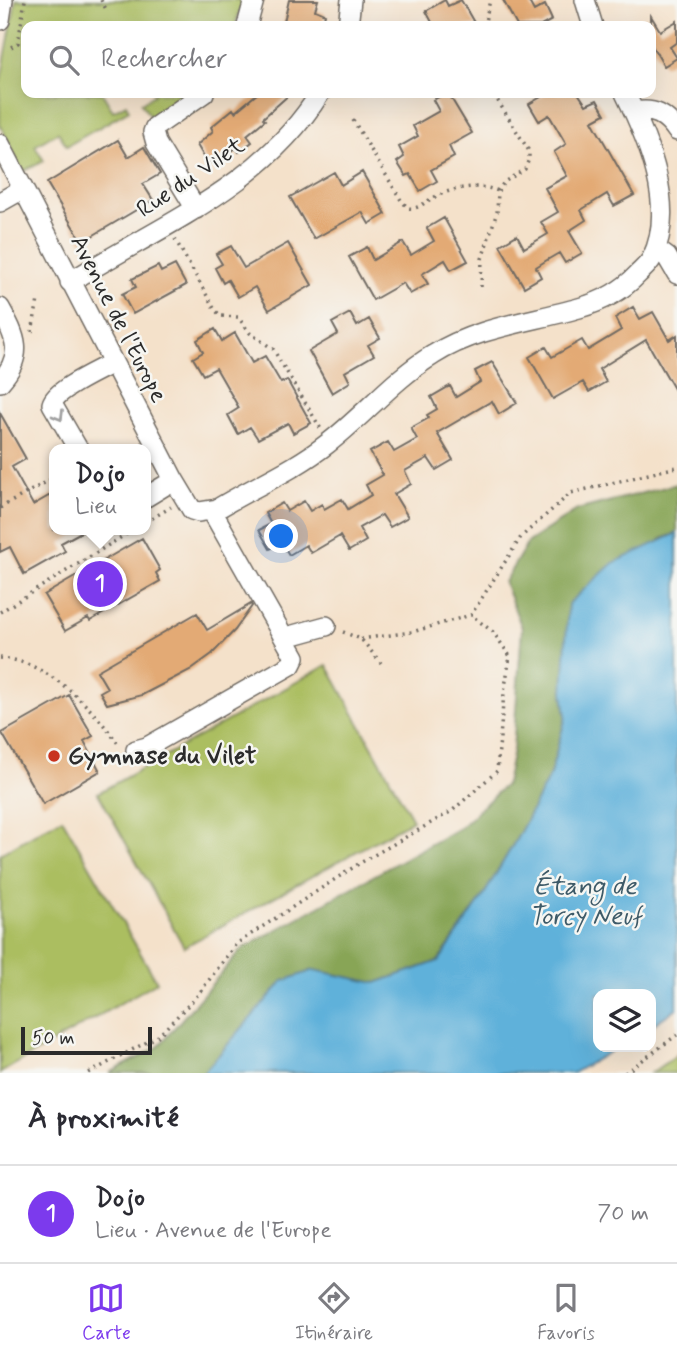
<!DOCTYPE html>
<html lang="fr">
<meta charset="utf-8">
<style>
body{margin:0;font-family:Mynerve,sans-serif;background:#f7f7f7;color:#2b2b33}
.controls{position:absolute;right:21px;bottom:21px;display:grid;overflow:hidden;border-radius:14px;box-shadow:0 7px 28px #0002}
.controls button{width:63px;height:63px;display:grid;place-items:center;padding:0;border:0;border-bottom:2px solid #e1e1e2;background:#fff;color:#2b2b33;font:35px sans-serif}
.scale{position:absolute;left:21px;bottom:18px;width:131px;box-sizing:border-box;padding-left:7px;border:4px solid #2b2b2b;border-top:0;font-size:19px;line-height:24px;white-space:nowrap;color:#2b2b2b;-webkit-text-stroke:5px #f6f6f2;paint-order:stroke}
.you{position:absolute;left:282px;top:537px;width:24px;height:24px;margin:-18px;border:5px solid #fff;border-radius:50%;background:#1a73e8;box-shadow:0 0 0 10px #1a73e833}
.badge{display:grid;place-items:center;width:46px;height:46px;border-radius:50%;background:#7c3aed;color:#fff;font-size:23px;font-weight:700}
.pin{position:absolute;translate:-50% -50%;border:4px solid #fff;box-shadow:0 2px 7px #0006}
.popup{position:absolute;left:49px;top:444px;width:102px;height:91px;box-sizing:border-box;display:grid;place-content:center;border-radius:14px;background:#fff;filter:drop-shadow(0 2px 5px #0005);font-size:23px;white-space:nowrap;color:#7c7c81}
.popup b{font-size:26px;color:#2b2b33}
.popup::after{content:'';position:absolute;left:50%;top:100%;margin-left:-14px;border:14px solid transparent;border-top-color:#fff}
.list{margin:0;padding:0;list-style:none}
h2{display:flex;justify-content:space-between;align-items:center;height:91px;margin:0;padding:0 28px;font-size:30px}
h2 small{font-size:23px;font-weight:400;color:#7c7c81}
.list li{display:grid;grid-template-columns:46px 1fr auto;gap:21px;align-items:center;box-sizing:border-box;height:98px;padding:0 28px;border-top:2px solid #e1e1e2}
.list b{display:block;font-size:26px;white-space:nowrap}
.list p{margin:0;font-size:23px;white-space:nowrap;color:#7c7c81}
.list em{font-size:23px;font-style:normal;color:#7c7c81}
.icon{flex:none;width:38px;height:38px;fill:none;stroke:currentColor;stroke-width:2;stroke-linecap:round;stroke-linejoin:round}
.map{position:relative;flex:none;width:677px;height:1073px;overflow:hidden}
.search{position:absolute;background:#fff;box-shadow:0 7px 28px #0002;left:21px;right:21px;top:21px;height:77px;display:flex;align-items:center;gap:18px;box-sizing:border-box;padding:0 24px;border-radius:14px;color:#7c7c81;font-size:26px}
.sheet{height:189px;background:#fff}
nav{display:flex;justify-content:space-around;align-items:center;box-sizing:border-box;height:98px;border-top:2px solid #e1e1e2;background:#fff;font-size:19px;color:#7c7c81}
nav a{display:grid;justify-items:center;gap:4px}
nav .on{color:#7c3aed}
.map>svg:first-child{display:block}
.green{fill:#abbe61;stroke:#6b7446;stroke-width:2}
.forest{fill:#88a557;stroke:#5a6841;stroke-width:2}
.water{fill:#5fb1da;stroke:#456e82;stroke-width:2}
.building{fill:#e3aa74}
.lines{fill:none;stroke-linecap:round;stroke-linejoin:round}
.minor-casing{stroke:#716b63;stroke-width:22}
.path{stroke:#716b63;stroke-width:3.5;stroke-dasharray:2 5;stroke-linecap:butt}
.minor{stroke:#fff;stroke-width:19}
.oneway{stroke:#a0a0a0}
.poi-dot{fill:#c8321e;stroke:#f6f6f2;stroke-width:2.5}
.labels{text-anchor:middle;dominant-baseline:central;stroke-width:5;stroke-linejoin:round;paint-order:stroke}
.street-label{font-size:24px;fill:#2b2b2b;stroke:#f6f6f2}
.poi-label{font-size:24px;font-weight:bold;fill:#2b2b2b;stroke:#f6f6f2;text-anchor:start}
.water-label{font-size:26px;font-style:italic;fill:#3d5a68;stroke:#f6f6f2}
</style>
<div class="map">
<svg width="677" height="1073" viewBox="0 0 677 1073">
<rect width="100%" height="100%" fill="#f6f6f2"/>
<filter id="ink" filterUnits="userSpaceOnUse"><feTurbulence type="fractalNoise" baseFrequency=".0143" numOctaves="2"/><feDisplacementMap in="SourceGraphic" scale="14" xChannelSelector="R" yChannelSelector="G"/><feConvolveMatrix kernelMatrix="1 2 1 2 8 2 1 2 1" color-interpolation-filters="sRGB"/></filter>
<filter id="wash" filterUnits="userSpaceOnUse"><feTurbulence type="fractalNoise" baseFrequency=".00686" numOctaves="4" result="noise"/><feDisplacementMap in="SourceGraphic" scale="28" xChannelSelector="R" yChannelSelector="G"/><feGaussianBlur stdDeviation="1.57" result="paint"/><feColorMatrix in="noise" values="0 0 0 0 0 0 0 0 0 0 0 0 0 0 0 0 0 1.4 0 .05"/><feComposite in="paint" operator="in"/></filter>
<g filter="url(#wash)">
<rect width="100%" height="100%" fill="#f4e1ca"/>
<path class="green" d="M16 0H243L235 26H26V93H102L113 111 126 104 129 110 67 146 58 132 35 146 44 161 22 172 0 124V85Z
M153 93H187L153 121 141 103 154 95Z
M327 665 413 820 184 947 98 793Z
M62 818 157 982 0 1073V854Z
M677 1055V1073H651Z"/>
<path class="forest" d="M677 484V533L661 539 563 692 566 716 550 775 517 838 482 898 438 961 376 983 314 970 283 981 203 1073H110L158 1047 242 949 461 827 506 784 513 750 522 628 504 582 528 542 577 510Z"/>
<path class="water" d="M677 533V1008L651 1026V994H598V1047H618L573 1073H203L283 981 314 970 376 983 439 961 482 898 517 838 550 775 566 716 563 692 568 604 613 563Z"/>
<g id="blocks">
<path class="building" d="M289 0H318L315 10 325 14 322 26H283Z
M445 0 448 6 461 0 476 26H434L426 11Z
M503 0H528L534 11 545 5 552 20 541 26H517Z
M651 16 660 31 677 21V42L670 47 677 58 664 66 651 44Z
M258 93H291L263 118 265 120 247 135 252 142 239 152 236 148 217 162 215 159 208 164 197 145 213 131 211 127 233 109 235 112Z
M446 93H448L472 133 449 146 454 157 431 170 437 181 420 191 410 174 406 176 397 162 404 157 399 147 418 136 413 126 439 111 433 100Z
M548 93H578L586 105 597 100 605 114 592 121 634 195 614 206 607 194 581 210 586 220 569 231 582 253 565 263 559 253 547 260 536 267 541 277 524 287 500 245 517 235 524 248 548 234 541 222 558 212 545 188 567 176 554 152 566 144 549 115 539 121 529 104Z
M118 140 128 157 144 147 160 174 143 184 153 200 82 242 47 183Z
M334 172 341 185 362 172 386 214 369 224 362 212 314 239 290 197Z
M444 218 468 261 451 270 445 260 422 274 428 284 410 294 403 283 373 300 349 257 367 247 373 260 403 242 411 255 434 241 427 228Z
M288 243 312 285 269 310 255 287 238 297 228 280 223 283 215 268 222 264 216 254 231 246 244 268Z
M175 265 186 285 133 314 122 294 136 287 132 279 158 266 161 272Z
M633 307 640 319 653 312 669 340 677 335V394L646 340 599 369 606 382 589 392 583 382 553 399 529 357 546 347 552 357 582 340 588 350 621 330 615 318Z
M350 313 357 326 369 319 380 338 368 345 374 355 345 372 350 382 332 393 309 351 338 334 332 323Z
M215 329 222 341 235 333 252 363 265 356 281 383 287 380 311 423 293 433 288 423 258 439 250 427 238 434 228 415 239 408 216 368 203 375 193 358 203 352 197 340Z
M492 362 517 403 499 414 492 401 437 433 453 460 436 470 428 458 405 471 411 484 394 494 408 517 390 527 382 515 359 528 366 541 349 551 340 536 311 553 306 545 289 555 282 543 270 549 259 530 271 524 265 513 282 503 287 511 304 501 310 511 322 504 324 509 342 499 348 509 371 495 366 485 383 475 370 452 388 442 394 452 417 439 411 428 429 418 427 415 437 409 431 397 450 386 456 397 480 382 475 371Z
M0 413 26 459 12 467 33 505 54 493V530H85L61 543 65 551 24 574 10 547 0 552Z
M142 538 160 570 156 573 160 581 90 621 88 618 65 631 44 595Z
M251 604 252 606 235 630 212 654 190 670 142 695 107 704 100 692 107 688 97 671 197 613 207 630Z
M69 695 93 736 84 741 100 771 43 804 2 733Z"/>
</g>
</g>
<g filter="url(#ink)">
<use href="#blocks" fill-opacity="0" stroke="#716b63" stroke-width="2"/>
<g class="lines">
<g class="minor-casing">
<path id="minor" d="M585 0 593 26
M0 20 3 0
M247 26 254 0
M348 26 351 0
M635 112C654 108 666 115 677 131
M0 144 174 480 192 510 199 512 217 509C253 487 294 470 327 444 364 416 393 379 433 355 477 327 530 322 579 308 601 302 622 291 638 274 643 269 649 264 652 258 677 207 648 140 625 93
M0 202 23 189
M196 209 156 143 153 132 155 127 204 93
M656 249 667 257 677 274
M70 282C159 226 263 186 320 93
M0 308C16 337 25 355 0 382
M78 449 52 404C56 389 98 371 112 363
M146 497 174 480
M286 637 326 626
M136 750 147 747 291 665 295 657 212 511"/>
</g>
<path class="path" d="M101 0 107 11
M484 26 490 0
M11 47 18 43 25 0
M353 120 401 200 408 208C419 210 424 202 433 198 451 188 479 183 498 191
M175 239 215 310 221 316 238 317 250 333 273 349 321 429
M481 287 482 259 497 212 498 191 504 182 525 169 529 159V151L493 93
M32 332 38 300
M0 508 55 477
M146 522 171 507
M0 612 133 530
M343 632 361 639 381 663
M361 639 412 632 471 615 521 537 571 493 677 467
M0 658C48 661 93 708 119 745
M89 1073 158 1036 197 996 236 944 360 863 452 811 497 771 504 693 510 656 493 632 471 615
M625 1073 677 1035"/>
<use href="#minor" class="minor"/>
</g>
<defs><path id="oneway-chevron" d="M-2-3.5L2.5 0L-2 3.5" fill="none" stroke-width="1.6" stroke-linecap="round" stroke-linejoin="round" transform="scale(1.75)"/></defs>
<use class="oneway" href="#oneway-chevron" transform="translate(59 416) rotate(60)"/>
</g>
<circle class="poi-dot" cx="54" cy="756" r="7"/>
<g class="labels">
<g class="street-label">
<text transform="translate(191 178) rotate(-34)">Rue du Vilet</text>
<text transform="translate(118 319) rotate(63)">Avenue de l'Europe</text>
</g>
<g class="poi-label">
<text x="68" y="756">Gymnase du Vilet</text>
</g>
<g class="water-label">
<text x="585" y="887">Étang de<tspan x="585" dy="30">Torcy Neuf</tspan></text>
</g>
</g>
</svg>
<div class="controls">
<button><svg class="icon" aria-label="layers" viewBox="0 0 24 24"><path d="M12 4l9 5-9 5-9-5zM3 14l9 5 9-5"/></svg></button>
</div>
<div class="scale">50 m</div>
<div class="you"></div>
<div class="pin badge" style="left:100px;top:584px">1</div>
<div class="popup"><b>Dojo</b>Lieu</div>
<div class="search"><svg class="icon" aria-label="search" viewBox="0 0 24 24"><circle cx="10" cy="10" r="6"/><path d="M15 15l6 6"/></svg>Rechercher</div>
</div>
<section class="sheet">
<h2>À proximité<small></small></h2>
<ul class="list">
<li><span class="badge">1</span><div><b>Dojo</b><p>Lieu · Avenue de l'Europe</p></div><em>70 m</em></li>
</ul>
</section>
<nav>
<a class="on"><svg class="icon" aria-label="map" viewBox="0 0 24 24"><path d="M3 6l6-2 6 2 6-2v14l-6 2-6-2-6 2zM9 4v14M15 6v14"/></svg>Carte</a>
<a><svg class="icon" aria-label="directions" viewBox="0 0 24 24"><path d="M12 3l9 9-9 9-9-9zM9 14v-3h6M13 9l2 2-2 2"/></svg>Itinéraire</a>
<a><svg class="icon" aria-label="saved" viewBox="0 0 24 24"><path d="M7 4h10v16l-5-4-5 4z"/></svg>Favoris</a>
</nav>
